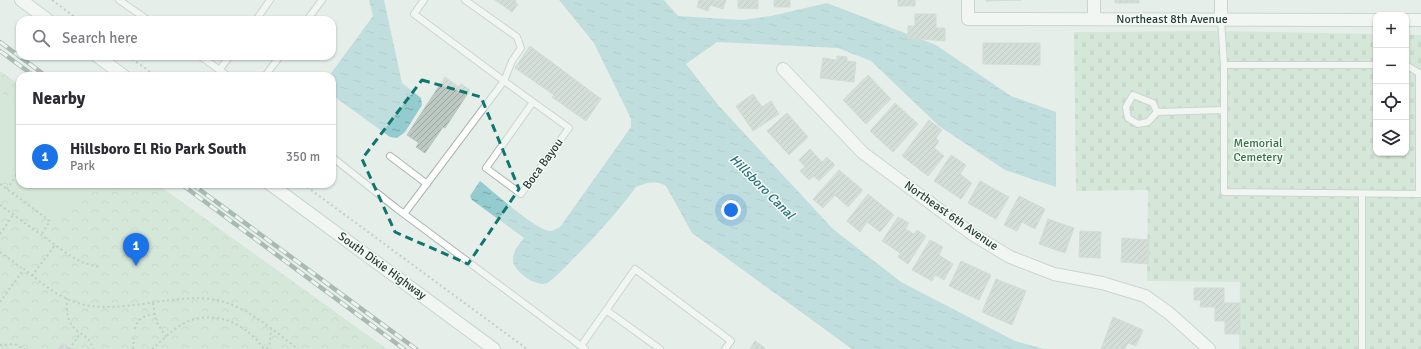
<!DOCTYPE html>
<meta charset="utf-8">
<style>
body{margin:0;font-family:Signika,sans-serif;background:#f7f7f7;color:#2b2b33}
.controls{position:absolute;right:12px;top:12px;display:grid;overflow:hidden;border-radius:8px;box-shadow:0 1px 3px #0004}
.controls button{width:36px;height:36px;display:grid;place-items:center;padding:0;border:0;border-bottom:1px solid #e1e1e2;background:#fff;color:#2b2b33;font:20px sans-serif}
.you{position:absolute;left:731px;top:210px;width:14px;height:14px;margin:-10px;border:3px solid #fff;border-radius:50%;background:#1a73e8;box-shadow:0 0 0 6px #1a73e833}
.badge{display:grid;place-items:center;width:26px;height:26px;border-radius:50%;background:#1a73e8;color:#fff;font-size:13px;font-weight:700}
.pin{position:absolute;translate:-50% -33px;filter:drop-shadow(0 1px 2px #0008)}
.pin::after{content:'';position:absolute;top:21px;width:14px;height:12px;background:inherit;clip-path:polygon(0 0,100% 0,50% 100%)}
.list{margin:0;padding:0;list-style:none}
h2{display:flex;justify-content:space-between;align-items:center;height:52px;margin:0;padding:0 16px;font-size:17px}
h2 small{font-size:13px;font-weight:400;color:#7c7c81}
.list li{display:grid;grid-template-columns:26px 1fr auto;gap:12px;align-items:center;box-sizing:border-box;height:64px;padding:0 16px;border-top:1px solid #e1e1e2}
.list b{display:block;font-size:15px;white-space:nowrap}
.list p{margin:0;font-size:13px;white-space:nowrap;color:#7c7c81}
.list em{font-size:13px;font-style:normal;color:#7c7c81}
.icon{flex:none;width:22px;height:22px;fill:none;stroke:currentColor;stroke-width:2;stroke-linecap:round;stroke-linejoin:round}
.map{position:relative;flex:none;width:1421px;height:349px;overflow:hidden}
.search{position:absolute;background:#fff;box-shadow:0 1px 3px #0004;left:16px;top:16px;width:320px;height:44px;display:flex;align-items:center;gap:10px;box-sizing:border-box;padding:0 14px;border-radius:12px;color:#7c7c81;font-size:15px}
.panel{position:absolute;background:#fff;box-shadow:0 1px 3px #0004;left:16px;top:72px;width:320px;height:116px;border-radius:12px}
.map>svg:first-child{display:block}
.forest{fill:url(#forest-crowns)}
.cemetery{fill:url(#cemetery-stones)}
.garden{fill:#c1ddc6}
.water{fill:url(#water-ripples)}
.building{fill:url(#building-hatch);stroke:#b9c7c0}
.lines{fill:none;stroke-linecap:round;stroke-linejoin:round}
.lane-casing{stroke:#a9b6b0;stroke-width:8}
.street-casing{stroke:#a9b6b0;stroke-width:14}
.secondary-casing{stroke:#a5b9b0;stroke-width:14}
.path{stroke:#89af9f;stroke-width:2;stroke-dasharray:2 3;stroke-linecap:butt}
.lane{stroke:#fff;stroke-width:6}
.street{stroke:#fff;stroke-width:12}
.secondary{stroke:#fff;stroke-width:12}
.rail-casing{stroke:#617a71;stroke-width:4.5}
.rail{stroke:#f7faf8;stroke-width:3;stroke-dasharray:9;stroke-linecap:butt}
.marked{fill:none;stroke:#0f766e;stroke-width:3;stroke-dasharray:8 5;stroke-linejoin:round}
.labels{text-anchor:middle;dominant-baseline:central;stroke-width:3;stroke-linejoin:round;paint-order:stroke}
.street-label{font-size:12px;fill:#263f36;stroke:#f7faf8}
.park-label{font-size:12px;fill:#337345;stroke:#f7faf8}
.water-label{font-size:13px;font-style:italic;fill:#247277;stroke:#f7faf8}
</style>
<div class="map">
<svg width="1421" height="349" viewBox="0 0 1421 349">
<defs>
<pattern id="forest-crowns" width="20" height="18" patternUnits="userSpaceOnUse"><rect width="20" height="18" fill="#c1ddc6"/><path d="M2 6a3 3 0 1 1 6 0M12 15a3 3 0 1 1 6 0" fill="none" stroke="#a6bfab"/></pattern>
<pattern id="cemetery-stones" width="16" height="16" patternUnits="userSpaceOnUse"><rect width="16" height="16" fill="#c1ddc6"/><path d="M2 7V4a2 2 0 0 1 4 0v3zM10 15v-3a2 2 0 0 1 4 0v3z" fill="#a6bfab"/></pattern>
<pattern id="water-ripples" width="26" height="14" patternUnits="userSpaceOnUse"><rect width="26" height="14" fill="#93cbce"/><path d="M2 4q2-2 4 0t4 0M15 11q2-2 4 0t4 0" fill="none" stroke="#78a6a8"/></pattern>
<pattern id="building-hatch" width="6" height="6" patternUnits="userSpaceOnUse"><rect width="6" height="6" fill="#bcc9c2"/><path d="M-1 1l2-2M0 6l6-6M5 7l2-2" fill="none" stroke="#99a59e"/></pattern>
</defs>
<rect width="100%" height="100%" fill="#e6eeea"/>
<path class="forest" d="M0 71 20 85V184H157L387 349H0Z"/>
<path class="cemetery" d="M1211 31 1376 34V153H1406V35H1421V349H1239L1240 282 1147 281 1148 190 1076 191 1074 32Z"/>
<path class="garden" d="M0 92 20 105V167L14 175H10L0 168Z
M20 174V184H87L58 224 10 188Z"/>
<path class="water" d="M369 0H384L402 83 421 98 422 105 405 132 397 138 390 137 332 95V76H329L373 16Z
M559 0H664L678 16 742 20 771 16 827 3 936 45 1011 96 1056 112V187L1005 170 939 126 871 61 838 48 717 42 686 64 719 106 833 229 901 282 1015 341 1044 349H852L692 233 666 186C656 180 646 183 636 187 616 214 595 237 571 261 564 268 557 276 549 282 539 290 512 271 513 259 513 252 519 244 524 238L472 200 470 196 480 181C494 192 533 228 549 231 553 231 556 229 560 227L631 127V119L594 43Z"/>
<path class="building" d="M495 0H516L515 2 518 4 512 12Z
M699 0H726L723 9 710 5 708 11 697 7Z
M738 0H758V9L738 8Z
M774 0H790V7H774Z
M898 0H915V6H898Z
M986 0H1021L986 1Z
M1115 0H1139V3H1115Z
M915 14H936V28H945V41L908 38V26H915Z
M983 43H1040V65L983 64Z
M530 46 601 99 586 121 552 97 554 95 515 68Z
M837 56 847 57V61L856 62 854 82 820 78 823 58 837 60Z
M868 75 891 99 866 124 843 100Z
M445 77 459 87 461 84 470 90 445 128 443 127 425 153 416 147 419 143 407 135Z
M753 94 762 107 771 101 779 114 753 131 736 106Z
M895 103 918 124 893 152 870 131Z
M787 113 808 137 789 155 767 131Z
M929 120 942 130 936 138 939 141 934 148 944 156 928 176 902 156Z
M810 149 822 162 827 157 835 165 819 181 814 176 809 180 800 171 805 167 799 160Z
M951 155 966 165 960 174 972 183 961 199 934 181Z
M839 170 863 190 848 207 835 195 823 208 813 199Z
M980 181 1009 197 996 219 968 203Z
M868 194 894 215 880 232 867 222 860 232 847 221Z
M1019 196 1045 209 1035 229 1022 222 1017 231 1004 225Z
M898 217 909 223 905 229 914 234 917 230 926 236 908 264 898 257 900 253 882 241Z
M1048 219 1074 228 1065 253 1039 244Z
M1080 231 1101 232 1100 258 1079 257Z
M1122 238 1149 240 1148 264 1121 262Z
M930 240 943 247 939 255 953 264 944 280 935 275 932 281 912 270Z
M961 261 991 275 979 300 949 286Z
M996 279 1026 291 1012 325 982 312Z
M1194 288H1224V303H1240V334H1225V321H1215V307H1200L1201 300H1194Z
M1113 317 1143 330 1136 346 1128 343 1125 349H1101Z
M755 341 765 348V349H750Z
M62 343 69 349H70H58Z"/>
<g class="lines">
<g class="lane-casing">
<path id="lane" d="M119 0 148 20
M424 0 414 14 504 81 512 61 521 48 517 37 465 0
M1221 19 1224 65V192L1419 194V73L1406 65
M256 20 270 0
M307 20 322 0
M200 56 228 76
M1224 65H1376
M220 69 230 56
M265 76 280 56
M1157 112 1153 103 1133 95 1126 107 1128 118 1138 124 1148 122 1157 112 1224 110
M390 156 427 184
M332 157 396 208 585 349
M1362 195V349
M404 214 504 81 569 128 521 194 486 168 533 102
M606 310 660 349
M581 346 635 269 731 341 725 349"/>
</g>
<g class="street-casing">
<path id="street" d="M968 0V19L1376 20
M1094 18V0
M1221 19V0
M1406 20H1421
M783 69 863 153 972 234 1010 257 1054 274 1102 283 1145 296 1169 313 1209 349"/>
</g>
<g class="secondary-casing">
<path id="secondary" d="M21 0 48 20
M97 56 124 76
M270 184 494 349"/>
</g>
<path class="path" d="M52 0 79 20
M128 56 156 76
M0 184 50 221 41 235
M303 184 527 349
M7 189 20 170
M0 205 69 255 81 262 99 267
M0 234 13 215
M0 252 23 269
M32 276 55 245
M67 298C64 339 89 328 93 349
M0 302 24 269C39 281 54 294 72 301 99 312 135 305 163 301 182 299 202 296 221 301 250 309 274 331 298 349
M153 303 156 321 166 337
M135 329C138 318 143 316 154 314
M0 345 14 344 25 349
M69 349 80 334
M133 349 134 338
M152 349C164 339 176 325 192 320 220 311 248 326 264 349
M267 349 270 343 271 329"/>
<use href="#lane" class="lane"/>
<use href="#street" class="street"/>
<use href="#secondary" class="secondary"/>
<g class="rail-casing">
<path id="rail" d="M0 42 46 76
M0 51 34 76
M181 184 404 349
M192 184 416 349"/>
</g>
<use href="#rail" class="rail"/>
</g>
<path d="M0 0H1421V349H0ZM422 80 481 97 519 189 468 264 395 232 362 159Z" fill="#e6eeea" fill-opacity=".55" fill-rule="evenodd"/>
<path class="marked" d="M422 80 481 97 519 189 468 264 395 232 362 159Z"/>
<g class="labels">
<g class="street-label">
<text x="1172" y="19">Northeast 8th Avenue</text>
<text transform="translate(543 164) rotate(-54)">Boca Bayou</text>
<text transform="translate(951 216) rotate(35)">Northeast 6th Avenue</text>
<text transform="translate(382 266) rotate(36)">South Dixie Highway</text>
</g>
<g class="park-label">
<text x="1258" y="143">Memorial<tspan x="1258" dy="14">Cemetery</tspan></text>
</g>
<g class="water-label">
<text transform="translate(762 187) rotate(45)">Hillsboro Canal</text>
</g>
</g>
</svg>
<div class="controls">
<button>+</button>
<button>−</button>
<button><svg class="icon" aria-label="locate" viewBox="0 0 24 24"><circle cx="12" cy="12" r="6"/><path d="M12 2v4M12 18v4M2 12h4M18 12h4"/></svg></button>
<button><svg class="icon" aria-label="layers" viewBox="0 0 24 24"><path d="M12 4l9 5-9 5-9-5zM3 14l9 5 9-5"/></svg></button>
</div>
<div class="you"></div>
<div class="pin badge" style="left:136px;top:266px">1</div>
<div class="search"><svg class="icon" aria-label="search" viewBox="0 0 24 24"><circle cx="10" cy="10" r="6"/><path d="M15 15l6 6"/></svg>Search here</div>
<section class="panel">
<h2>Nearby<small></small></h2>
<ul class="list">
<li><span class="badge">1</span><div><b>Hillsboro El Rio Park South</b><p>Park</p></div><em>350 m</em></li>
</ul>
</section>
</div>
